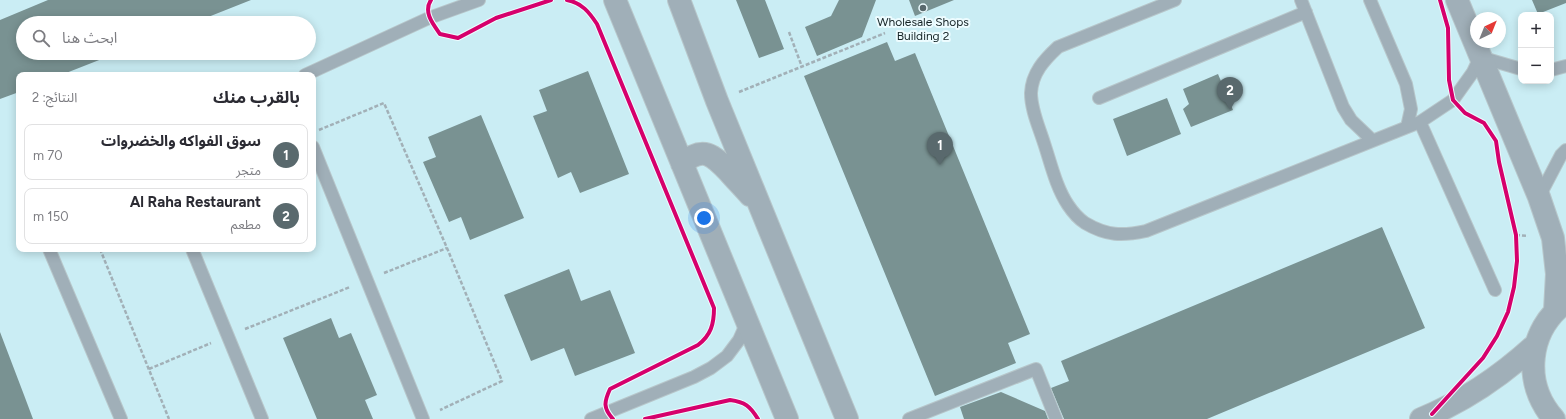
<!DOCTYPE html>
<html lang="ar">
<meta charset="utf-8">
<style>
body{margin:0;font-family:Figtree,"Noto Sans Arabic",sans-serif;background:#f7f7f7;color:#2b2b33;direction:rtl}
.controls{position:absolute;right:12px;top:12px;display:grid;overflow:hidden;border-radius:8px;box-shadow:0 2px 10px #0003}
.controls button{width:36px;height:36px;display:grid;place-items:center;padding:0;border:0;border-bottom:1px solid #e1e1e2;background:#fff;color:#2b2b33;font:20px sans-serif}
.compass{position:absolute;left:1470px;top:12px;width:36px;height:36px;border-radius:50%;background:#fff;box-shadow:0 2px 10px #0003;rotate:43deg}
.you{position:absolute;left:704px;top:218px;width:14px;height:14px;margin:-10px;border:3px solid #fff;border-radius:50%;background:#1a73e8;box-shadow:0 0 0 6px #1a73e833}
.badge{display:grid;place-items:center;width:26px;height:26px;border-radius:50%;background:#59696d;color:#fff;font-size:13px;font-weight:700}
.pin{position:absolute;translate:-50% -33px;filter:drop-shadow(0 1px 2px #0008)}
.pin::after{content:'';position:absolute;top:21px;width:14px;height:12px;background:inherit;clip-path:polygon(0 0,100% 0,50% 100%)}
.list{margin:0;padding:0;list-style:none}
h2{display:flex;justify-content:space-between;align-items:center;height:52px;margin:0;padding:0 16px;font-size:17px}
h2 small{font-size:13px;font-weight:400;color:#7c7c81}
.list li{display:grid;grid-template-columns:26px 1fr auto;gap:12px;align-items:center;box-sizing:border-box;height:56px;margin:0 8px 8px;padding:0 8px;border:1px solid #e1e1e2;border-radius:8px}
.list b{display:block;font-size:15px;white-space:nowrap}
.list p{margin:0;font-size:13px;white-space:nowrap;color:#7c7c81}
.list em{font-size:13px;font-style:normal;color:#7c7c81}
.icon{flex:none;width:22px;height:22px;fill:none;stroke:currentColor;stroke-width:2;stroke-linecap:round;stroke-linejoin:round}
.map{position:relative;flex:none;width:1566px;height:419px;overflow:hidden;direction:ltr}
.search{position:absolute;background:#fff;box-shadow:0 2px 10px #0003;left:16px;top:16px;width:300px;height:44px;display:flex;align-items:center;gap:10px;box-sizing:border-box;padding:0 14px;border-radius:22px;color:#7c7c81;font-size:15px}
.panel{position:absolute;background:#fff;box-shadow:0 2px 10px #0003;left:16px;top:72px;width:300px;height:180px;border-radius:8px;direction:rtl}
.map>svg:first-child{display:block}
.built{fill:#caedf4;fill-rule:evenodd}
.building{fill:#799292}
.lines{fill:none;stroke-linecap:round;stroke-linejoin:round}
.service-casing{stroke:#b7c6ca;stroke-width:14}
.minor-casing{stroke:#b7c6ca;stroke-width:24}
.path{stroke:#a2b0b7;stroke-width:2.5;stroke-dasharray:4 2;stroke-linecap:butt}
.service{stroke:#a0afb8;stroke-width:12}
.minor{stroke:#a0afb8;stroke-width:22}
.cycleway-casing{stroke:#edfcff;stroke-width:6}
.cycleway{stroke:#d6006c;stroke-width:4}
.poi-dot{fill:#59696d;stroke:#edfcff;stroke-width:1.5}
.labels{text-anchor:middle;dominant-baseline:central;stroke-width:4;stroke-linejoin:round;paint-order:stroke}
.poi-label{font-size:12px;fill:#152326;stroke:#edfcff}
</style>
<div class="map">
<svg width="1566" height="419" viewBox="0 0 1566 419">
<rect width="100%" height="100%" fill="#d8ecf0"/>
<path class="built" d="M0 0H1566V419H0ZM1521 15H1551V81H1521ZM1476 18H1500V42H1476ZM23 23H309V53H23ZM19 75H313V249H19Z"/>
<path class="building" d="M48 0H251L193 23H23V53H117L61 75H19V92L0 99V20Z
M736 0H765L784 49 759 58Z
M839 0H876L862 37 817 56 805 27 831 16Z
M909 0H954L915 16Z
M1532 0H1566V3L1538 14Z
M887 42 895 61 915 53 1030 334 1008 343 1016 363 935 396 804 76Z
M588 71 629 174 580 193 571 172 558 178 533 116 547 111 539 90Z
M1218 74 1233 110 1191 127 1183 109 1189 104 1183 89Z
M1167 98 1181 134 1127 156 1113 119Z
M481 115 524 218 470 240 461 217 449 222 423 162 436 157 428 137Z
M1382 227 1425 328 1207 419H1064L1051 388 1069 381 1061 361Z
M569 269 581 301 610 290 635 353 575 376 564 348 531 361 504 295Z
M331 318 339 338 351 333 377 395 365 400 373 419H317L283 338Z
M0 332 24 395 33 419H0Z
M1001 392 1045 411 1048 419H964L960 407Z"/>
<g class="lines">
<g class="service-casing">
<path id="service" d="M1175 0 1058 47C1044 60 1032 73 1031 93 1031 110 1039 127 1044 143 1051 164 1056 187 1068 205 1072 211 1079 219 1085 223 1107 236 1122 236 1146 231L1420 122 1453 100 1473 72 1480 57 1521 69
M1301 0 1343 107 1351 120 1372 140
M1370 0 1406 84 1411 109 1407 127
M1551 70 1566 66
M305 75 429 18 479 0
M1099 98 1306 12
M1420 122 1495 290
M313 147 423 419
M1539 197 1561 155 1566 150
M49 249 121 419
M192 249 262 419
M591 419 694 377 711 368 727 356 739 340 747 322
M909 419 1036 369 1056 419"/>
</g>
<g class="minor-casing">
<path id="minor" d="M615 0 787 419
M679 0 717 101 847 419
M1457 0 1539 197 1553 238 1557 274 1555 310
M682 164C703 145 713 155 729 172 736 180 743 187 750 195
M1421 419C1465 401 1500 377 1535 345
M1554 419C1522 383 1528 330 1566 302"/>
</g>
<path class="path" d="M789 32 802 67
M739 92 885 33
M319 130 384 103 447 248 502 381 440 410
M1516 235 1528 236
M100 249 169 419
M384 273 447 248
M245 329 350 287
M149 369 211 343"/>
<use href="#service" class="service"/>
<use href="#minor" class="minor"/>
<g class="cycleway-casing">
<path id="cycleway" d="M431 0C423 12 433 24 440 34L458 38 496 18 551 0
M567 0C582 3 589 12 597 24L714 308C714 324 711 335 698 345L610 389C604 402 603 408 613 419
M1432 414 1483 358 1497 336 1508 312 1514 287 1517 261 1516 235 1499 162 1496 141 1484 123 1465 113 1453 100 1449 80 1448 28 1440 0
M645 419 730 400C745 402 750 406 758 419"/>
</g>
<use href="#cycleway" class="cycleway"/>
</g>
<circle class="poi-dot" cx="923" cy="8" r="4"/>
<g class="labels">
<g class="poi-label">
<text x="923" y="22">Wholesale Shops<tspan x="923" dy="14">Building 2</tspan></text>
</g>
</g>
</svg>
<div class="controls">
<button>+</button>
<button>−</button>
</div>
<svg class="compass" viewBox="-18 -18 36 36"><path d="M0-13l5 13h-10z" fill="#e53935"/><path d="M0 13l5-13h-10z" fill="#7c7c81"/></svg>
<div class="you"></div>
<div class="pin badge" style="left:940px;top:165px">1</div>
<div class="pin badge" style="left:1230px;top:110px">2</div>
<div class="search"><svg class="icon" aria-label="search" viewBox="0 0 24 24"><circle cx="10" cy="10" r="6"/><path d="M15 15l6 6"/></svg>ابحث هنا</div>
<section class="panel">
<h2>بالقرب منك<small>النتائج: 2</small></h2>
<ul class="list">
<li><span class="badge">1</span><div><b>سوق الفواكه والخضروات</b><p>متجر</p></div><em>70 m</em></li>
<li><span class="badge">2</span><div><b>Al Raha Restaurant</b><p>مطعم</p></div><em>150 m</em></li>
</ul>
</section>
</div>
